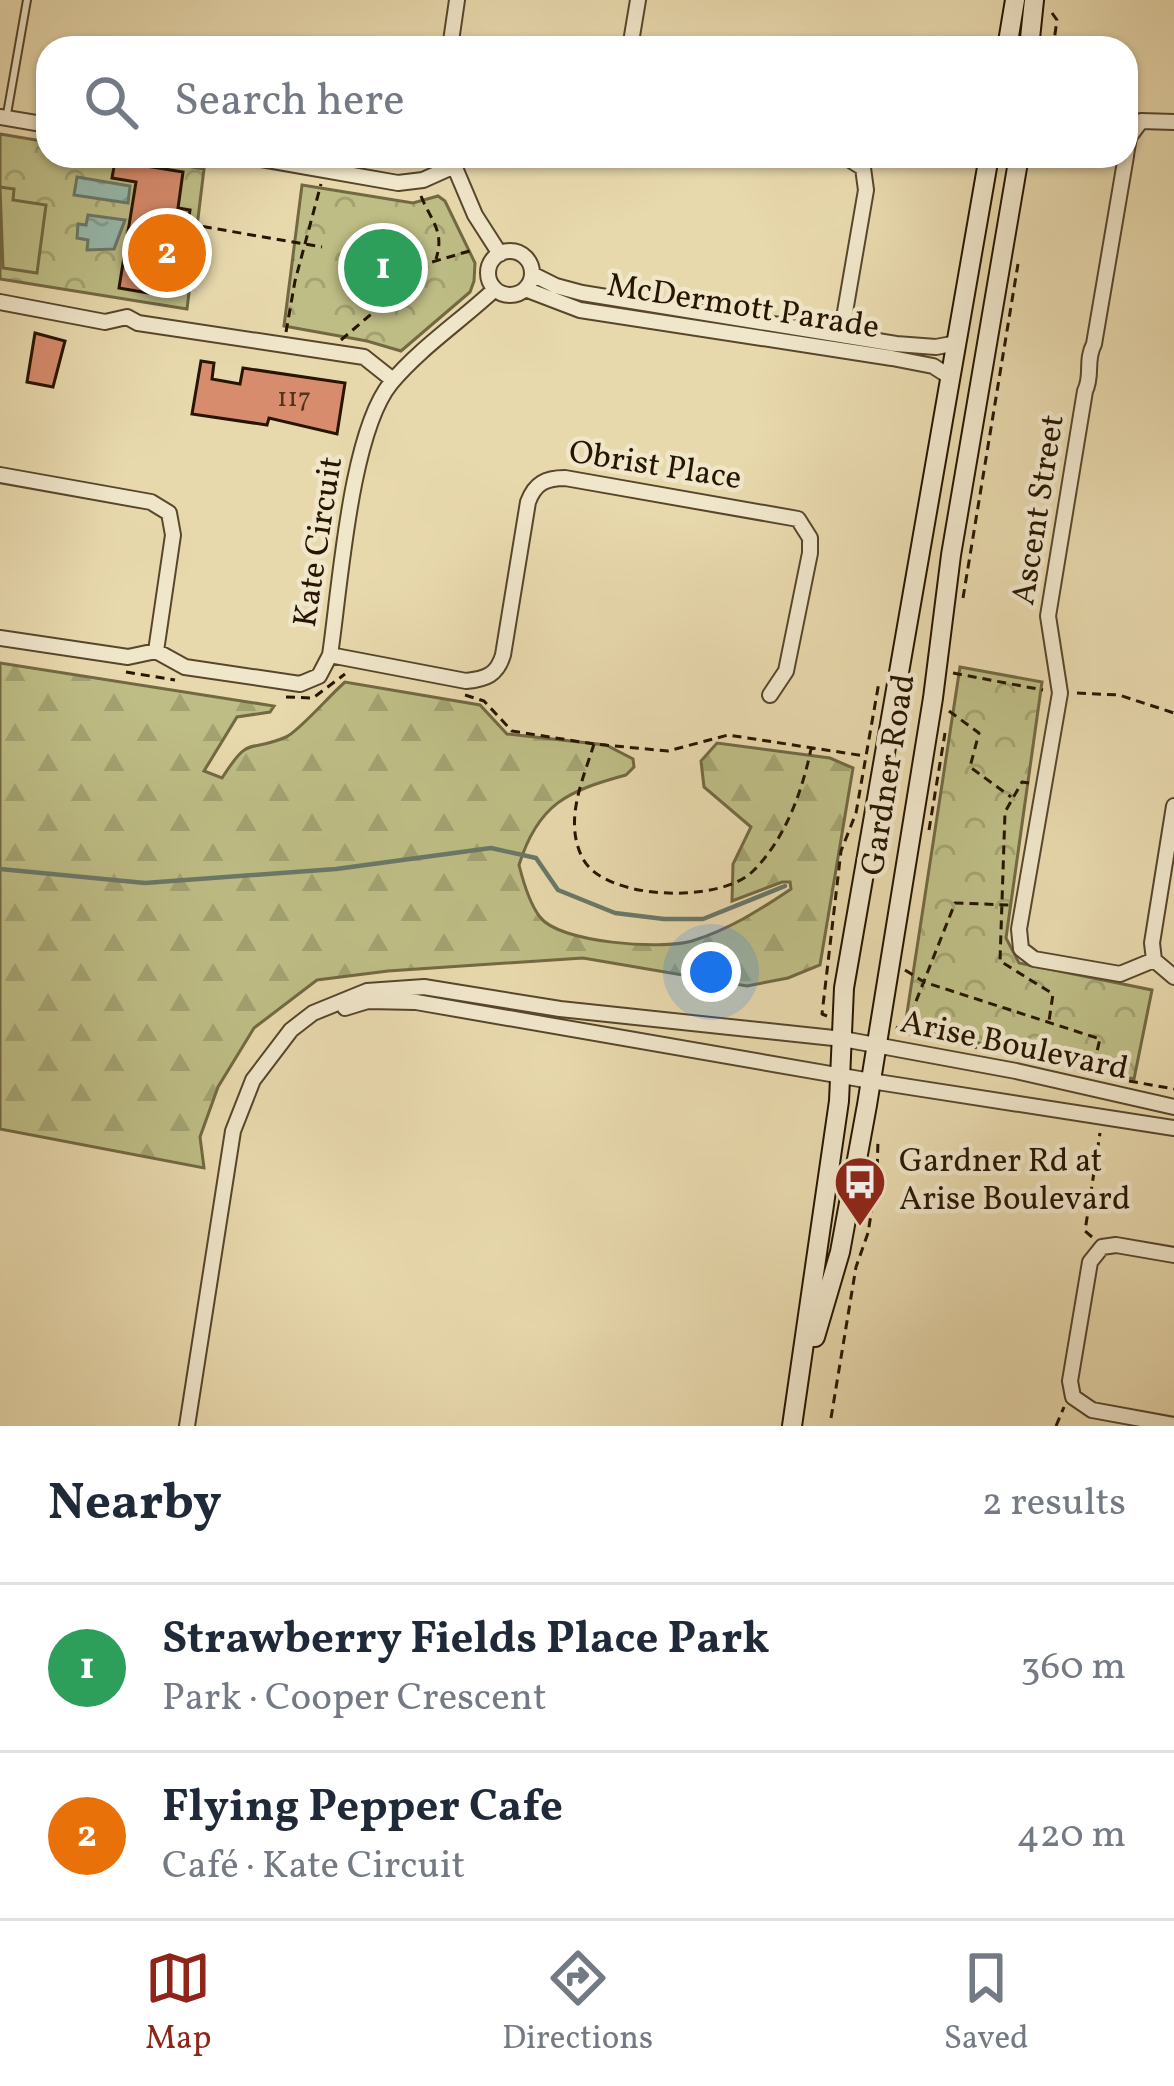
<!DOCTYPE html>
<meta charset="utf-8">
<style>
body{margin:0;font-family:Vollkorn,serif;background:#f2f2f3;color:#1f2937}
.you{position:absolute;left:711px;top:972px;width:42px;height:42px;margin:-30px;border:9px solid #fff;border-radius:50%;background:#1a73e8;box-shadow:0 0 0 18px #1a73e833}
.badge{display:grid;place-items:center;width:78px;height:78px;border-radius:50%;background:#8f2418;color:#fff;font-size:39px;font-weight:700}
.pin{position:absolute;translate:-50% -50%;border:6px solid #fff;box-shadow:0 3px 12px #0006}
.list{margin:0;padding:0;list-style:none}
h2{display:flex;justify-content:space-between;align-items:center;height:156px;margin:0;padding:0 48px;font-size:51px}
h2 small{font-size:39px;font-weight:400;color:#747a83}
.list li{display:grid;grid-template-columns:78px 1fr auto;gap:36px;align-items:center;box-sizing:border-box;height:168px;padding:0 48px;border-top:3px solid #e0e1e3}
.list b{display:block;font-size:45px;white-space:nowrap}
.list p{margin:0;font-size:39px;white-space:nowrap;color:#747a83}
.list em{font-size:39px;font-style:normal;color:#747a83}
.icon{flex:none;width:66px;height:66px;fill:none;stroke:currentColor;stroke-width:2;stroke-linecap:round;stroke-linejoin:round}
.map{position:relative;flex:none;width:1174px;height:1426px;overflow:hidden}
.search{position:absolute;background:#fff;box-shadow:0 3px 9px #0004;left:36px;right:36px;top:36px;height:132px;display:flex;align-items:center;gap:30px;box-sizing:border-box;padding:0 42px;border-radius:36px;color:#747a83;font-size:45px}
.sheet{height:492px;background:#fff}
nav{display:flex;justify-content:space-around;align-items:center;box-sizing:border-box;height:168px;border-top:3px solid #e0e1e3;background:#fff;font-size:33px;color:#747a83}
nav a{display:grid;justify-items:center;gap:6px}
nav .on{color:#8f2418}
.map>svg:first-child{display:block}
.forest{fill:url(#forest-firs);stroke:#726942;stroke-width:3}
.park{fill:url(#park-crowns);stroke:#726942;stroke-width:3}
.pitch{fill:#bebd85;stroke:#726942;stroke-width:3}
.water{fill:url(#water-ripples);stroke:#6a7868;stroke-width:3}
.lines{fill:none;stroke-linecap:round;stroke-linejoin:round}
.stream{stroke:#6a7868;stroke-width:4.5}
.building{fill:#d78c6d;stroke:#271500;stroke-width:3}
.lane-casing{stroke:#57462b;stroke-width:10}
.street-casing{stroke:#57462b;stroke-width:18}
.secondary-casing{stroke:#271500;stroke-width:22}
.path{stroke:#271500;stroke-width:3;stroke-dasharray:9 6;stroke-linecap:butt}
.lane{stroke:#f0e6ca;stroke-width:6}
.street{stroke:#f0e6ca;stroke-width:14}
.secondary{stroke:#f0e6ca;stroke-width:18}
.labels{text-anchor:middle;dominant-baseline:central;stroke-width:9;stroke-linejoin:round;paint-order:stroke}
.number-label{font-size:27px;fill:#53331b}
.street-label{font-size:33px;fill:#271500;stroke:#f0e6ca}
.poi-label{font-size:33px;fill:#271500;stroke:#f0e6ca;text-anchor:start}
</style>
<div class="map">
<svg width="1174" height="1426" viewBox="0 0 1174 1426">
<defs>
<pattern id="forest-firs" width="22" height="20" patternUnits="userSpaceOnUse" patternTransform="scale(3)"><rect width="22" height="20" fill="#bebd85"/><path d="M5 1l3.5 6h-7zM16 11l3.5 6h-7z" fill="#a3a271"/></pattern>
<pattern id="park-crowns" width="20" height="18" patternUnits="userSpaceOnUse" patternTransform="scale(3)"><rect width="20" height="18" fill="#bebd85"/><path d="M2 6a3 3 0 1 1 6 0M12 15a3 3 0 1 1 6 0" fill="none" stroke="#a3a271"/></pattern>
<pattern id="water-ripples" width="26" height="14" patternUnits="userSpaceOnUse" patternTransform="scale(3)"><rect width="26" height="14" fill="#97baad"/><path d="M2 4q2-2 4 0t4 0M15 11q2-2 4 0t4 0" fill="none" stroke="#829f93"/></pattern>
</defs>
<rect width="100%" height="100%" fill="#e8d9ad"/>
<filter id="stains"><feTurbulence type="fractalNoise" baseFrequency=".00167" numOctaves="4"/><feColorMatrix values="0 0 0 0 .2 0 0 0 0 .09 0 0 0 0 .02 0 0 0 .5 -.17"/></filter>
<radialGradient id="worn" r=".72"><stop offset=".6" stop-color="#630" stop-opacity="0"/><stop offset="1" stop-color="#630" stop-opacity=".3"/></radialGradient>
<path class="forest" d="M0 663 274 706 270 712 237 717 204 771 222 778C251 733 247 754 286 737 298 732 331 694 345 682L480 705 507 734 606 745 633 759 634 767 626 775C567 791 538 804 519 865 523 881 529 903 540 917 559 943 662 950 692 941 728 930 760 910 791 889L790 882H782L732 901 733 864 751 827 704 787 701 761 717 743 830 758 853 768 820 965 788 978 747 986 583 958 388 971 317 980 254 1028 218 1087 200 1137 204 1168 0 1129Z"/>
<path class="park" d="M0 134 48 142V156H130L204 169 187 309 0 279Z
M302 185 413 203 438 196 445 201 475 263 474 281 470 292 401 351 367 341 284 326Z
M960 667 1042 682 1006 938 1019 963 1152 990 1134 1079 905 1026Z"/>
<path class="pitch" d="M0 187 14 189 13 200 46 205 37 273 3 268Z"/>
<path class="water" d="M77 177 130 186 128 203 74 195Z
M88 215 125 220 114 249 87 250 88 240 77 238 78 224 86 225Z"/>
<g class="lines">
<path class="stream" d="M0 869 145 883 336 869 491 848 536 858 558 890 615 913 664 919H703L785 886"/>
</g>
<path class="building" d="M115 161 183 172 178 208 190 210 182 263 179 262 175 283 168 282 166 296 119 288 136 182 112 178Z
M35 333 65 341 53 387 27 382Z
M201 361 214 363 212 379 240 384 243 368 345 383 337 434 269 418 267 425 192 414Z"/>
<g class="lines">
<g class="lane-casing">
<path id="lane" d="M7 114 27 0"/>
</g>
<g class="street-casing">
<path id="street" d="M450 48 457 0
M630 48 638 0
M0 117 48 125
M1126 155 1129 137 1141 121 1174 122
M244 156 398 183 423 180 452 167
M450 156 475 215 500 254
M1126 156 1094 344C1085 361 1093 375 1085 391L1048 616 1060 693 1019 929 1021 949 1034 959 1120 974 1154 960
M488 273a22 22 0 1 1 44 0a22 22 0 1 1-44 0Z
M532 274 556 286 582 293 896 344 936 347 957 343
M525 289 580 310 892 358 933 366 952 378
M0 302 105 322 127 317 138 323 364 357 393 380
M841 335 866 190 863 168 844 156
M0 475 151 502 169 513 173 535 156 651
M0 638 128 657 156 651 185 667 300 684 319 676 330 655C340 588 350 433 391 383 420 348 462 320 495 289
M330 655 466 681C486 679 497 675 503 655L528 502C535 483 546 478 565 478L798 519 810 538V553L786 671 770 695
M1174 806 1152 943 1154 960 1174 977
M345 1008 368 1001 416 1002 871 1081 1174 1128
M1174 1255 1116 1245 1102 1247 1090 1262 1070 1381 1073 1397 1092 1410 1174 1425
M187 1426 233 1131 253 1080 291 1030 313 1013 367 991 424 987 560 1009 843 1039 1016 1071 1174 1107"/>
</g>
<g class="secondary-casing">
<path id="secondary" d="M1007 48 1015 0
M1029 48 1034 0
M815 1337 840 1252 867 1105 933 698 951 555 1019 156
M792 1426 839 1101 844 988 989 156"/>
</g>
<path class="path" d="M1052 13 1057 20 1053 48
M421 196C431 221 445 231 436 259
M188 224 322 247
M286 332 295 281 321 184
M341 340 432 262 473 250
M963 598 1018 264
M126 672 175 680
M953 673 1043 690
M1077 693 1119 695 1174 713
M465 695 484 701 512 731 594 744 668 751 728 735 865 756
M286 697 313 698 345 674
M949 711 979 733 970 767 1011 797
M594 744C583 780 563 821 583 859 606 901 720 903 752 872 785 840 802 792 811 749
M1029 783 1022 782 1005 812 1000 961 1053 994 1049 1021
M929 830 945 733
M905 970 924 982 1100 1039 1092 1072
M827 1016 822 1014 841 851 856 813 879 682
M896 1027 911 1035 985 1049
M905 1029 955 903 1009 905
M1035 1060 1055 1064
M1129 1081 1174 1089
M1092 1237 1085 1231 1100 1133
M831 1418 856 1267 868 1233 877 1177 878 1140
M1056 1426 1064 1407"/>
<use href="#lane" class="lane"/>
<use href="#street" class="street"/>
<use href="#secondary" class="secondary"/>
</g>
<defs>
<g id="bus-pin" transform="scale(2.7)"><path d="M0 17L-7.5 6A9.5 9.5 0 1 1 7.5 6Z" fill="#8f2418" stroke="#f0e6ca"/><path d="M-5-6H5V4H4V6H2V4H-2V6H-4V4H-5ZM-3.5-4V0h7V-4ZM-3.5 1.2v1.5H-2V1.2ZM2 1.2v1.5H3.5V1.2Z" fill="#fff"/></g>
</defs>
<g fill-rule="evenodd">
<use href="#bus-pin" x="860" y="1182"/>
</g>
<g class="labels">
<g class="number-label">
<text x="294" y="399">117</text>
</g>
<g class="street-label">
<text transform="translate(743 308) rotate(9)">McDermott Parade</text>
<text transform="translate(655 467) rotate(9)">Obrist Place</text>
<text transform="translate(1040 510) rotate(-81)">Ascent Street</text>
<text transform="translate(320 542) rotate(-81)">Kate Circuit</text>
<text transform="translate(890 775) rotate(-81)">Gardner Road</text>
<text transform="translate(1014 1047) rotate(12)">Arise Boulevard</text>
</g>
<g class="poi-label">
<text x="899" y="1163">Gardner Rd at<tspan x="899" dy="38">Arise Boulevard</tspan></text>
</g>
</g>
<rect width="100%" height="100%" filter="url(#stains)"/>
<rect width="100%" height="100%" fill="url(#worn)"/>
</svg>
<div class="you"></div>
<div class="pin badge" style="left:383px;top:268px;background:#2e9e5b">1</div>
<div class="pin badge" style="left:167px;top:253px;background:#e8710a">2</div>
<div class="search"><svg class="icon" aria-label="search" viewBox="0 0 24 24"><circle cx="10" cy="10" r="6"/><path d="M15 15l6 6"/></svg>Search here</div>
</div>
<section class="sheet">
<h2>Nearby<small>2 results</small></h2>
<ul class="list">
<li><span class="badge" style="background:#2e9e5b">1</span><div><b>Strawberry Fields Place Park</b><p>Park · Cooper Crescent</p></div><em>360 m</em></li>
<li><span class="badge" style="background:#e8710a">2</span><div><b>Flying Pepper Cafe</b><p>Café · Kate Circuit</p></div><em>420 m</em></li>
</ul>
</section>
<nav>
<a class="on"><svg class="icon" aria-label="map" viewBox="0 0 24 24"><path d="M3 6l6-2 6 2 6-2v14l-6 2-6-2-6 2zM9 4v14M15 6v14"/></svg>Map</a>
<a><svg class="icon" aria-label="directions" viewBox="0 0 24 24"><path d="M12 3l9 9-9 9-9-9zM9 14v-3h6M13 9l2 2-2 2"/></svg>Directions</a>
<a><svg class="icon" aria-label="saved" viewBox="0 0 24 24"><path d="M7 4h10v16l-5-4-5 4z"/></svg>Saved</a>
</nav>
